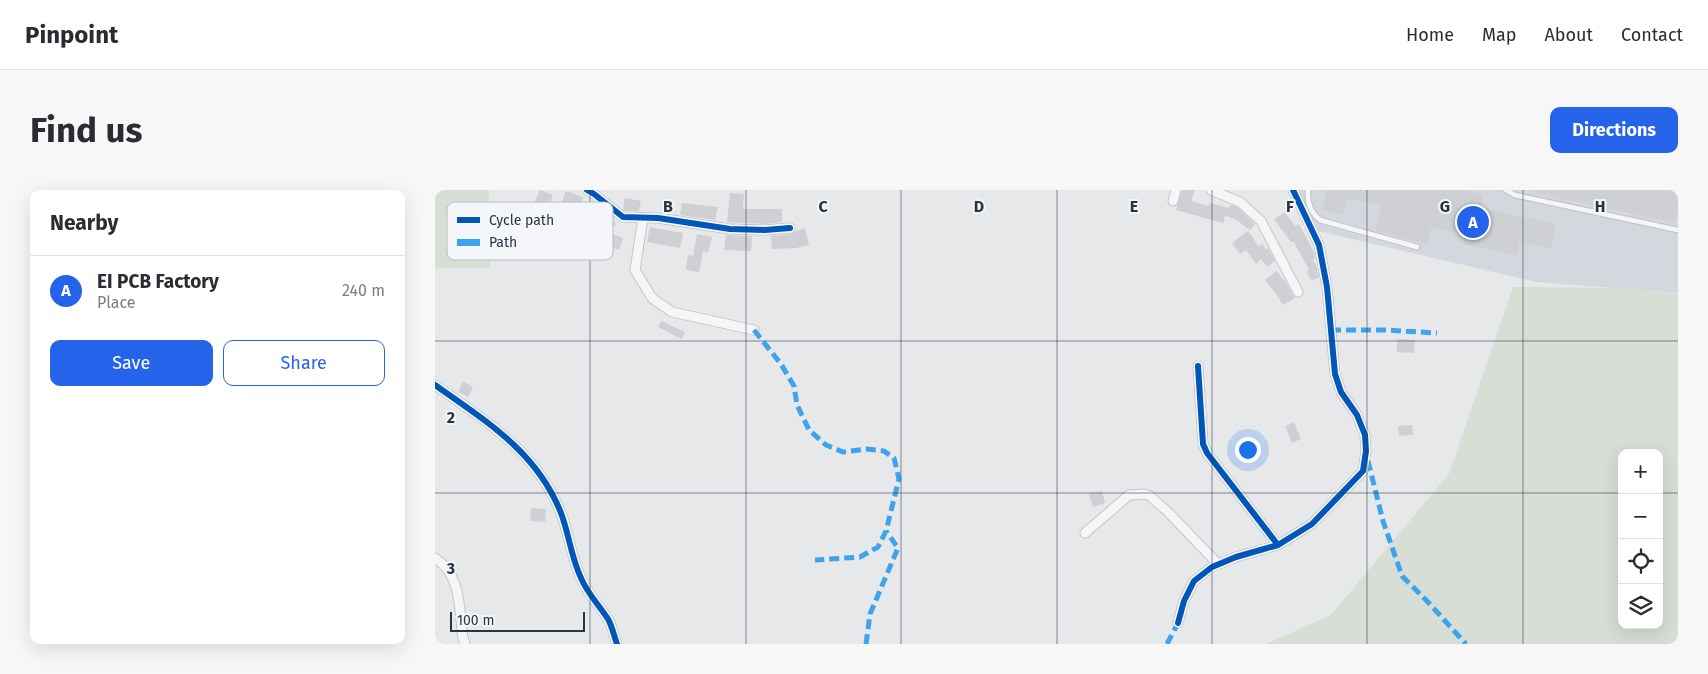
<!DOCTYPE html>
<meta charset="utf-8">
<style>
body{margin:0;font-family:"Fira Sans",sans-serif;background:#f7f7f7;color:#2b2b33}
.controls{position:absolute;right:15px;bottom:15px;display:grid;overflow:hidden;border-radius:10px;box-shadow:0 5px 20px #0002}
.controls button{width:45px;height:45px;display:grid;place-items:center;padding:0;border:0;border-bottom:1px solid #e1e1e2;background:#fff;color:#2b2b33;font:25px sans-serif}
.scale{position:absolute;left:15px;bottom:12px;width:135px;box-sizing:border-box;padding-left:5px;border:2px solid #2b3445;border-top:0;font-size:14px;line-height:18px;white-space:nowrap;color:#2b3445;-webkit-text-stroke:4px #f4f6f9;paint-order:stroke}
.you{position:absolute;left:812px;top:259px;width:18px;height:18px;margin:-12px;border:4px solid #fff;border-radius:50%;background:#1a73e8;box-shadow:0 0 0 8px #1a73e833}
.badge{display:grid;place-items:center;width:32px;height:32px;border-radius:50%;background:#2563eb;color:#fff;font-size:16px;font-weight:700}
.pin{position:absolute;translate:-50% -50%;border:2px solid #fff;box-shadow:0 1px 5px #0006}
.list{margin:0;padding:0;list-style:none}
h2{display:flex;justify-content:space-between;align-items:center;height:65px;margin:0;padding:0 20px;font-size:21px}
h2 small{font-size:16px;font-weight:400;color:#7c7c81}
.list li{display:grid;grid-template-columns:32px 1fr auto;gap:15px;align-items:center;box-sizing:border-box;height:70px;padding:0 20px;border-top:1px solid #e1e1e2}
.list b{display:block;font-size:19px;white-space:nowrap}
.list p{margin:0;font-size:16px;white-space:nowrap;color:#7c7c81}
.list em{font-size:16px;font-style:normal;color:#7c7c81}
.actions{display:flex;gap:10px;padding:15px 20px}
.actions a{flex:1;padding:11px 0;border:1px solid #2563eb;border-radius:10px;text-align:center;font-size:18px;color:#2563eb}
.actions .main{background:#2563eb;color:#fff}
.icon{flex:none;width:28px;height:28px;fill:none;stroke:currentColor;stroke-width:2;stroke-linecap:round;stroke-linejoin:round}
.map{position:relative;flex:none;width:1243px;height:454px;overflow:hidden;border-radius:10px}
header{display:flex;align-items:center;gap:30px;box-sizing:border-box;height:70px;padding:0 25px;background:#fff;border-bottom:1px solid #e1e1e2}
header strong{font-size:24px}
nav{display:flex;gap:28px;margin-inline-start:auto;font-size:18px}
.intro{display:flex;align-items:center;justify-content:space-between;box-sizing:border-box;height:120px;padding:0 30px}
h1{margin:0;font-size:35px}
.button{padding:12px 22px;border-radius:10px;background:#2563eb;color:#fff;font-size:18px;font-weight:700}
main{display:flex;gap:30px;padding:0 30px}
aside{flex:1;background:#fff;border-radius:10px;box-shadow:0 5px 20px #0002}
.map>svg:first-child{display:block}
.built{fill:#d4d7dd}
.green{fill:#d6ded6;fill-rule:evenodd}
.building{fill:#ced0d3}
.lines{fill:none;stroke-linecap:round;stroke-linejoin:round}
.service-casing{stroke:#c4c6c8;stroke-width:7}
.minor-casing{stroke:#c4c6c8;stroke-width:11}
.service{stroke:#f5f6f7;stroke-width:4.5}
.minor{stroke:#f5f6f7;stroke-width:9}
.quiet{stroke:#3ea3ec;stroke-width:5;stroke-dasharray:10 5;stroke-linecap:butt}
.cycleway-casing{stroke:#f4f6f9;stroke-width:9}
.cycleway{stroke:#0057b8;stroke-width:6}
.grid{fill:none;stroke:#2b3445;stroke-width:1;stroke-opacity:0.55}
.key{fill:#f4f6f9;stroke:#b8bcc3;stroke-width:1}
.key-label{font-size:14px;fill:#2b3445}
.grid-label{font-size:16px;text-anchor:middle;font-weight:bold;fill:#2b3445;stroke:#f4f6f9;stroke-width:4;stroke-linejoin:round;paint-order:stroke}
</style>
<header>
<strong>Pinpoint</strong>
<nav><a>Home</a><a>Map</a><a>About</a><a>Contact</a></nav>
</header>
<div class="intro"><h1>Find us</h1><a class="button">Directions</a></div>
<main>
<aside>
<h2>Nearby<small></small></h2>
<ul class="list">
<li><span class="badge">A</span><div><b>EI PCB Factory</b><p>Place</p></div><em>240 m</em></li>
</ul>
<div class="actions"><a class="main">Save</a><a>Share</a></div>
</aside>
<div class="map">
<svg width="1243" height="454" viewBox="0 0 1243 454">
<rect width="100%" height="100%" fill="#e6e8ea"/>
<path class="built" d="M862 0H1243V103L1102 92 883 41 873 25Z"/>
<path class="green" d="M0 0H54L55 78H0Z
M1078 97 1185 98 1243 104V454H831L896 425 1014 284ZM1187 263H1224V435H1187Z"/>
<path class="building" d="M105 0 118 5 112 21 98 15Z
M747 0H760L756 11 774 16 775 13 794 18 795 15 802 17 820 34 815 40 800 29 790 26 788 33 741 20Z
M892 0H1026L1048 5 1046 18 1121 34 1116 58 1084 52 1081 65 1028 54 1030 44 996 37 992 54 941 41 946 15 913 8 909 25 887 20Z
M1101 0H1243V24H1242L1239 33 1100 3Z
M131 1 148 7 144 20 126 14Z
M295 3 309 4 308 19H347V32L330 34 292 32Z
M190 8 206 11 204 21H190L188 19Z
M247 13 283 17 280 30 245 25Z
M850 22 860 36 864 34 879 62 880 69 878 70 881 75 884 87 877 91 871 82 874 80 859 52H856L839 29Z
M176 25 181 34 171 41 165 32Z
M215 37 248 43 245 58 212 52Z
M370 38 374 55 361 58 337 59 336 46 356 44 361 41Z
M813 41 824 57 827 54 831 59 833 58 840 71 832 77 826 69 821 74 811 60 805 64 797 53Z
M174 43 188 48 184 60 170 55Z
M262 44 277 47 273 62 268 61 264 82 251 80 253 65 258 66Z
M291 45 317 46 316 61 289 60Z
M841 81 850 91 860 108 848 115 840 102 830 90Z
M226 131 250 142 247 149 223 137Z
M962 149 980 150 979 163 962 162Z
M28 191 38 197 33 207 23 202Z
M859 232 866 249 857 253 850 236Z
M977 235 978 245 964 246 963 236Z
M667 301 670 313 658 317 654 304Z
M96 318 111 319 110 332 95 331Z"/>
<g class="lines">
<g class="service-casing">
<path id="service" d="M873 0C872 12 875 22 885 30L982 57
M1071 0 1080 5 1243 40"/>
</g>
<g class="minor-casing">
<path id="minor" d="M152 0 159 4 188 27 223 28 295 39 330 40 355 38
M776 0 805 12 826 31 863 102
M738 11 741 0
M208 28 200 80 217 108 237 122 319 140
M763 176 768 254 772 263 843 355
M0 195C51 231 102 262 126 323 134 344 136 367 146 388 152 403 164 415 173 429 177 436 179 446 182 454
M650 343 694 305 709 304 715 306 732 321 783 374
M0 368C27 385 24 420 28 448L30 454
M743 433 749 411 759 391 777 377 801 367 843 355 877 334 928 281 931 261 930 245 922 225 906 202 900 184 892 97 884 55 858 0"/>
</g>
<use href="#service" class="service"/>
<use href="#minor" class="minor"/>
<path class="quiet" d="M319 140 346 174 359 196 362 215 374 240 391 255 408 262 432 259 449 261 459 268 464 289 451 341 443 357 425 367 380 370
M896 140H950L1002 143
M933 271 948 331 967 386 992 411 1031 454
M431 454 435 424 463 358 451 341
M732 454 743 433"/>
<g class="cycleway-casing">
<path id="cycleway" d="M152 0 159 4 188 27 223 28 295 39 330 40 355 38
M763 176 768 254 772 263 843 355
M0 195C51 231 102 262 126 323 134 344 136 367 146 388 152 403 164 415 173 429 177 436 179 446 182 454
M743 433 749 411 759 391 777 377 801 367 843 355 877 334 928 281 931 261 930 245 922 225 906 202 900 184 892 97 884 55 858 0"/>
</g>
<use href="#cycleway" class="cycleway"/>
</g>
<path class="grid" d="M155 0V454M311 0V454M466 0V454M622 0V454M777 0V454M932 0V454M1088 0V454M0 151H1243M0 303H1187M1224 303H1243"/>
<rect x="12" y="12" width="166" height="58" rx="8" class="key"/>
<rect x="22" y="27" width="23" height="6" fill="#0057b8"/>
<rect x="22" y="49" width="23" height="7" fill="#3ea3ec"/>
<g class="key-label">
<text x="54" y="35">Cycle path</text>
<text x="54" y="57">Path</text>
</g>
<g class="grid-label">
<text x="233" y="22">B</text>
<text x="388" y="22">C</text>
<text x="544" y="22">D</text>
<text x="699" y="22">E</text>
<text x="855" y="22">F</text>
<text x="1010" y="22">G</text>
<text x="1165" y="22">H</text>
<text x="16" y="233">2</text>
<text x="16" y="384">3</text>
</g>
</svg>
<div class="controls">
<button>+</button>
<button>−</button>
<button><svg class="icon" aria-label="locate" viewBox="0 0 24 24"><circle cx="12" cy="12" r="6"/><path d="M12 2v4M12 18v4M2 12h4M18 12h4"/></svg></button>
<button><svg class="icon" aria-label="layers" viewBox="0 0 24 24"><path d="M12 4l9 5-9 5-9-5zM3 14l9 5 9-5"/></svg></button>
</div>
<div class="scale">100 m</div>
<div class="you"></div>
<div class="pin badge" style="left:1038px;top:32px">A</div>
</div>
</main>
